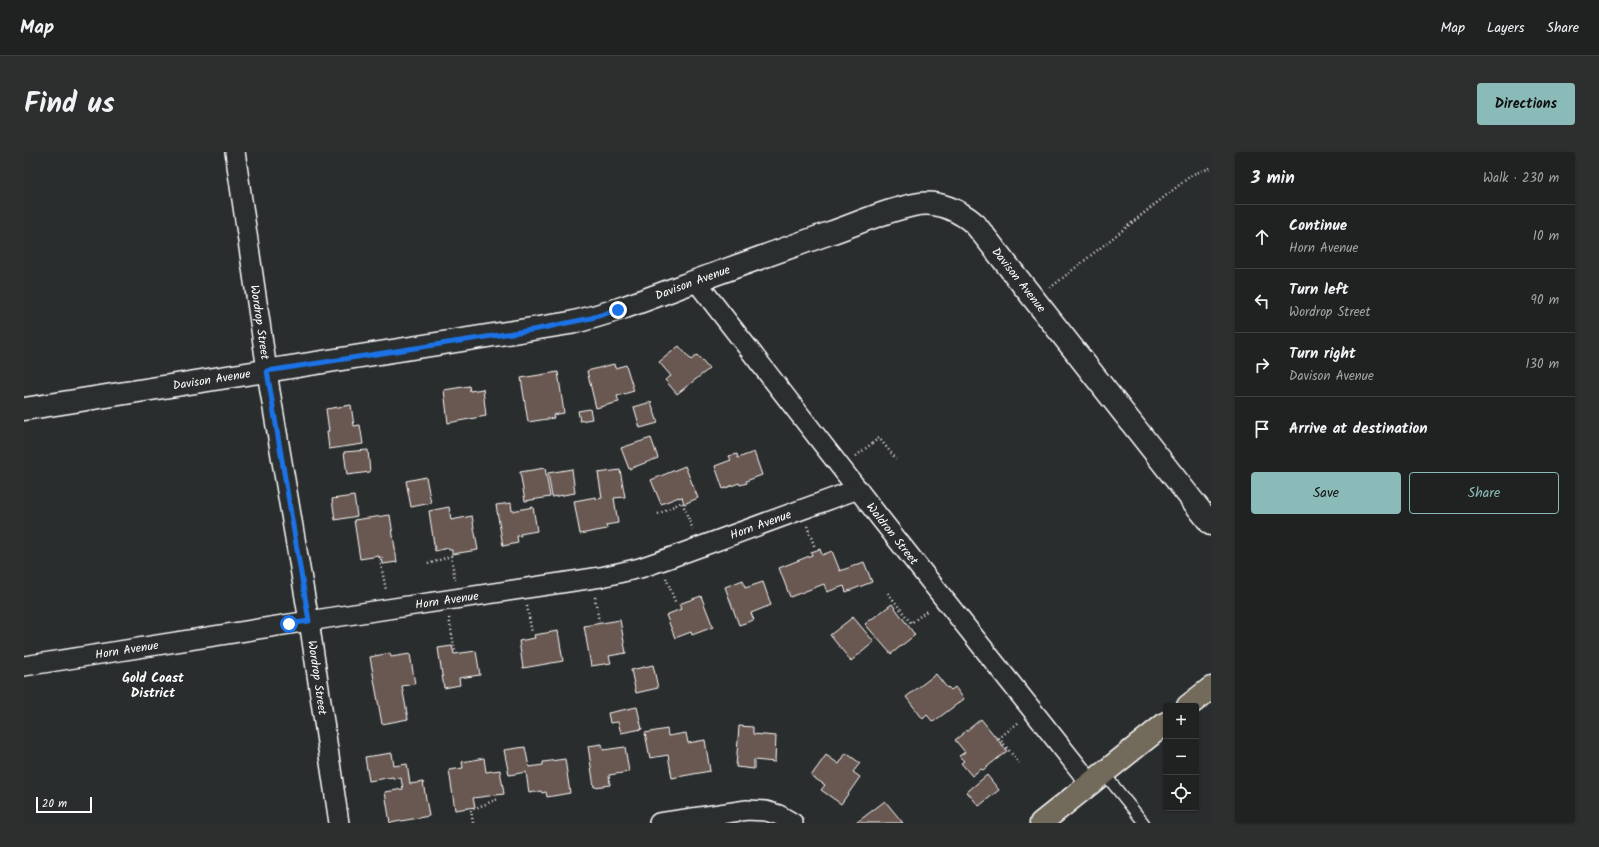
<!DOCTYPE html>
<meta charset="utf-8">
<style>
body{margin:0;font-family:Kalam,sans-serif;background:#2d2f2f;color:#f1f3f6}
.controls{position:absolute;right:12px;bottom:12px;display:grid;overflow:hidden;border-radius:4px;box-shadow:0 1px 3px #0004}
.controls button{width:36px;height:36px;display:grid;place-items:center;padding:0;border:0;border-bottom:1px solid #3d3f40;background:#202222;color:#f1f3f6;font:20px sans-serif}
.scale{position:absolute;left:12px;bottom:10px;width:56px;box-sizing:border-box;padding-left:4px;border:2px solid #fff;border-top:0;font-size:11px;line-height:14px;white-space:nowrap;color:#fff;-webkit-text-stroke:3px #2a2d2e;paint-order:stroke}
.stop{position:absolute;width:12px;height:12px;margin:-9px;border:3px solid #1a73e8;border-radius:50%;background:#fff}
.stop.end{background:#1a73e8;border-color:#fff;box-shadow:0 1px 4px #0008}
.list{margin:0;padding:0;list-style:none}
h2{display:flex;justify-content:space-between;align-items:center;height:52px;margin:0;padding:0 16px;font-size:17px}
h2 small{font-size:13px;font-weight:400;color:#a2a4a5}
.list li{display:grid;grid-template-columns:26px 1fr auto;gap:12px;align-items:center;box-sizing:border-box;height:64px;padding:0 16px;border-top:1px solid #3d3f40}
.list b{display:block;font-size:15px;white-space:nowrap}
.list p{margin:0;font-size:13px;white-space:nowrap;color:#a2a4a5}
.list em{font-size:13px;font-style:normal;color:#a2a4a5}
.actions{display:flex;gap:8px;padding:12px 16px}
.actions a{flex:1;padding:9px 0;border:1px solid #8bbbb9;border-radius:4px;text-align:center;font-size:14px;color:#8bbbb9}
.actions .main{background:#8bbbb9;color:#111}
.icon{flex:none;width:22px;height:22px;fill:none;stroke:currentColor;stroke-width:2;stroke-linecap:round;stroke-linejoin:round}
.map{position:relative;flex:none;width:1187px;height:671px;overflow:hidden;border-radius:4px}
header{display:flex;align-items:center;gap:24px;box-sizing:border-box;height:56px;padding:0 20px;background:#202222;border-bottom:1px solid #3d3f40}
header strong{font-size:19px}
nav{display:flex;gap:22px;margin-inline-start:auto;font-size:14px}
.intro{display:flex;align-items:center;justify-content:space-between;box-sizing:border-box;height:96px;padding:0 24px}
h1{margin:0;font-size:28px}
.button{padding:10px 18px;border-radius:4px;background:#8bbbb9;color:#111;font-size:14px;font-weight:700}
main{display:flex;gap:24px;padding:0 24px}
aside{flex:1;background:#202222;border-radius:4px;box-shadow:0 1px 3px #0004}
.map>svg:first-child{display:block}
.building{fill:#695851;stroke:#fff}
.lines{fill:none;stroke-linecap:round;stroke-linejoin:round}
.lane-casing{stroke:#fff;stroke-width:13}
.street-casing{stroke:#fff;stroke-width:22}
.secondary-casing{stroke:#fff;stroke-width:25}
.primary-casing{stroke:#fff;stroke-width:25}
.path{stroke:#fff;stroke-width:2.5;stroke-dasharray:1 3;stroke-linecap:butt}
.lane{stroke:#2a2d2e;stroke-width:10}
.street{stroke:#2a2d2e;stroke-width:19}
.secondary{stroke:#2a2d2e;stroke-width:22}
.primary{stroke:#726b5a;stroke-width:22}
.route{stroke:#1a73e8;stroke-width:5}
.labels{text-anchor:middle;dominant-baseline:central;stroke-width:3;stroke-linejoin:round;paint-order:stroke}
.street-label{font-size:12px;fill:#fff;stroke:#2a2d2e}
.neighbourhood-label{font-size:13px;font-weight:bold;fill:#fff;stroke:#2a2d2e}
</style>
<header>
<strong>Map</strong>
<nav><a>Map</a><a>Layers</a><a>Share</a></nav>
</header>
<div class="intro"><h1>Find us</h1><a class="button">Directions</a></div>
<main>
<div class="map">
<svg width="1187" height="671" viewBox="0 0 1187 671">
<rect width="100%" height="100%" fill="#2a2d2e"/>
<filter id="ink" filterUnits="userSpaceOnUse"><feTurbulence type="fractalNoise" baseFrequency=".025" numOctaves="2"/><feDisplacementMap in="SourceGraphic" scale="8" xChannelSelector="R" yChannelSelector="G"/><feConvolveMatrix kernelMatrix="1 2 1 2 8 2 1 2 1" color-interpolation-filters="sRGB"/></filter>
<g filter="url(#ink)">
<path class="building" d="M655 194 667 208 673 203 685 217 653 242 641 228 647 224 635 210Z
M590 212 591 216 602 213 610 239 593 244 595 250 572 256 563 219Z
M534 220 540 261 529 263 530 266 504 270 497 226Z
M445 234 446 239 459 237 462 264 424 271 420 238Z
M627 250 634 271 616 276 610 255Z
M327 253 330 274 336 273 339 292 305 297 303 279H305L302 257Z
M566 257 568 267 556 269 554 259Z
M627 286 634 306 605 317 597 296Z
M344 298 346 320 323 323 320 300Z
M730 300 738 323 722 329 723 331 716 333 715 331 699 337 691 314 707 308 705 304 713 302 714 306Z
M661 314 674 346 660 352 658 345 655 346V345L637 352 627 328Z
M521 316 526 345 501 349 496 320Z
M548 317 551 341 528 345 524 321Z
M596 318 601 345 590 346 594 371 582 373 583 377 556 382 550 349 572 345V347L578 346 574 321Z
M402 325 407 351 387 355 382 329Z
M330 344 333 364 311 368 308 347Z
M487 351 488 359 509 355 513 379 496 382 497 384H493L494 391 479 394 472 353Z
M425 355 427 368 448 364 454 398 428 402V398H425L424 396 411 399 405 359Z
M366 363 373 410 359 412 358 405 355 406V404L336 407 330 368Z
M796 397 798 403 808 399 816 419 840 410 848 430 822 440 820 434 803 440 800 432 766 445 755 416 788 403 787 400Z
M719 428 721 436 739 430 747 453 727 461 730 468 715 473 701 435Z
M677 444 689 475 668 483 667 480 651 486 642 463 657 457 655 452Z
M868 452 891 483 867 502 841 472Z
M829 465 850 490 827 509 806 483Z
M596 468 602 501 585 504 587 511 567 514 560 474Z
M534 479 539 509 499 516 495 489 511 486 510 483Z
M428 494 430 502 452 499 456 523 435 526 436 533 420 536 414 496Z
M366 501 367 505 386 502 391 532 378 534 384 567 358 572 346 505Z
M629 513 634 536 612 541 607 518Z
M912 522 923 536 924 535 927 538 931 535 940 547 909 570 903 563 899 567 882 545Z
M613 555 618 577 597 581 594 570 586 571 584 561Z
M957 567 983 599 959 618 957 617 948 624 937 611 940 609 935 604 941 600 931 588Z
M715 574 729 575V582L752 584 751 610 730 608V617L712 615Z
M643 577 644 584 662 581 664 591 681 588 686 619 648 626 644 603 626 606 621 581Z
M578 592 579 598 601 595 605 620 585 623 586 633 570 635 564 594Z
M501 595 505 615 519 613V610L541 607 546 641 523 645 522 640 518 641 517 639 505 641 502 620 485 623 480 598Z
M368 601 370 614 383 612 386 632 399 630 405 664 366 671 361 640 379 637 377 626 370 627 369 625 345 629 341 605Z
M822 601 836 611 829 620 836 625 817 652 797 638 801 633 787 624 802 603 815 612Z
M460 606 462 620 476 618 480 642 449 646 451 655 431 658 425 618 439 616 438 610Z
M963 623 975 638 955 654 943 640Z
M861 649 879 671H832Z"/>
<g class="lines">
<g class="lane-casing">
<path id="lane" d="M1079 620 1120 671"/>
</g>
<g class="street-casing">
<g id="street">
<path id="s1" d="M211 0 246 239 285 469 315 671"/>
<path id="s2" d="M672 129 856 366 1066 631"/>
<path id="s3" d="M0 514 304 466 577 425 616 416 648 405 834 337"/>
<path d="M635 671 723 658 742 659 755 663 769 671"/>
</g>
</g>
<g class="secondary-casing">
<g id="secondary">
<path id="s4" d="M0 257 546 171C585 162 621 148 658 134 708 116 757 98 806 81 835 71 865 57 895 52 915 49 936 59 951 72L1187 372"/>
</g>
</g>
<g class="primary-casing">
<path id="primary" d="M1164 554 1187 536
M1017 671 1142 571"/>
</g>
<path class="path" d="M1026 136 1169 22 1187 16
M832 304 855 286 872 307
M634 362 658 350 669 378
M783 374 791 396
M356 408 362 438
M404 412 427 404 431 428
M642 426 652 452
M864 441 887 471 904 458
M571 445 575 470
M503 454 508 481
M425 466 431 499
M994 571 975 586 995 611
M449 671 447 658 474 647"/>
<use href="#lane" class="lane"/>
<use href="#street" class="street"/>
<use href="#secondary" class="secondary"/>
<use href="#primary" class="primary"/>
</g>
</g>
<g class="lines" filter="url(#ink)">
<path class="route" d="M265 472 285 469 243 219 514 177 567 166 594 158"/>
</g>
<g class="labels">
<g class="street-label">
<text stroke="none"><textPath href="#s4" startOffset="1054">Davison Avenue</textPath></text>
<text stroke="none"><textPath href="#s4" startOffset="682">Davison Avenue</textPath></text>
<text stroke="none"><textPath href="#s1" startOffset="172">Wordrop Street</textPath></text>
<text stroke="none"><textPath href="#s4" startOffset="190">Davison Avenue</textPath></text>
<text stroke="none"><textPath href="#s3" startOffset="752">Horn Avenue</textPath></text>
<text stroke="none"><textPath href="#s2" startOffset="320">Waldron Street</textPath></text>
<text stroke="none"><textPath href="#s3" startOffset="428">Horn Avenue</textPath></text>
<text stroke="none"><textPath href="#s3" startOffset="104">Horn Avenue</textPath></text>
<text stroke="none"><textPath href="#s1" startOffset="532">Wordrop Street</textPath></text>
</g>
<g class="neighbourhood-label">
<text x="129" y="526">Gold Coast<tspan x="129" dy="15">District</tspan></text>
</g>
</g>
</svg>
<div class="controls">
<button>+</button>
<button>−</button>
<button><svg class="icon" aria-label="locate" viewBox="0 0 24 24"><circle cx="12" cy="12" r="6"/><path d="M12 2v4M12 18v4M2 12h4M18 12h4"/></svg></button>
</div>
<div class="scale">20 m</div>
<div class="stop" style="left:265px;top:472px"></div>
<div class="stop end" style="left:594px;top:158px"></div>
</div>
<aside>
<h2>3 min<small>Walk · 230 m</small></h2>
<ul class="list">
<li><svg class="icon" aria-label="ahead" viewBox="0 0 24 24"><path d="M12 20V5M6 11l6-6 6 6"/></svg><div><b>Continue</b><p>Horn Avenue</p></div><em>10 m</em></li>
<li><svg class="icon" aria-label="left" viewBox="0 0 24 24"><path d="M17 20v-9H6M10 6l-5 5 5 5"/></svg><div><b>Turn left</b><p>Wordrop Street</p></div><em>90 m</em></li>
<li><svg class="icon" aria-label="right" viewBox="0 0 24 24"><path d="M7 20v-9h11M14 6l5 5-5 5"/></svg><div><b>Turn right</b><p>Davison Avenue</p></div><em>130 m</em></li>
<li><svg class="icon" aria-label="arrive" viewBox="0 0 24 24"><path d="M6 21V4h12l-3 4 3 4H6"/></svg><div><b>Arrive at destination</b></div></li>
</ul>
<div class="actions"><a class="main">Save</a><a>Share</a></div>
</aside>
</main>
